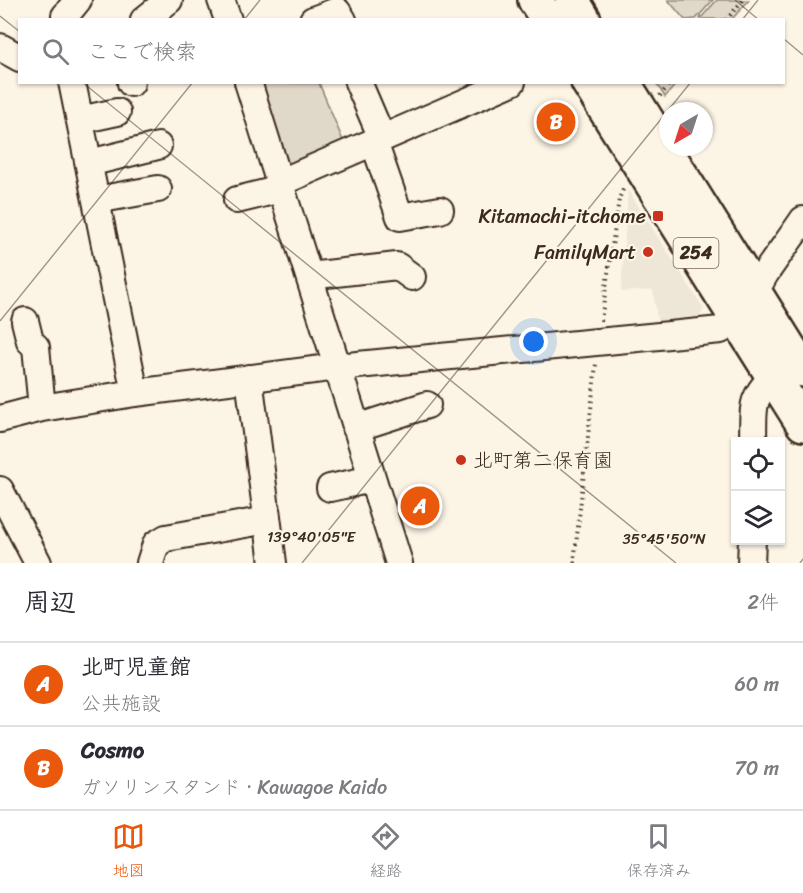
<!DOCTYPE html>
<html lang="ja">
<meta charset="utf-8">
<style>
body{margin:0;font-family:Sriracha,"Klee One",sans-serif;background:#f7f7f7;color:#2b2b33}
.controls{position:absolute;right:18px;bottom:18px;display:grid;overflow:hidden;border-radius:0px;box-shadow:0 2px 4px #0004}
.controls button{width:54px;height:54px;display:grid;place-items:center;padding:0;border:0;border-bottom:2px solid #e1e1e2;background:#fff;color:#2b2b33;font:30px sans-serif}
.compass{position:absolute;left:659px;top:102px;width:54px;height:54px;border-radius:50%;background:#fff;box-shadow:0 2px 4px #0004;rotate:219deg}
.you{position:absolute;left:534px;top:342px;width:21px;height:21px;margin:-15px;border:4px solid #fff;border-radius:50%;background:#1a73e8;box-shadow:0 0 0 9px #1a73e833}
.badge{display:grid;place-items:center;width:39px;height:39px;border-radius:50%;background:#ea580c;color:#fff;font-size:20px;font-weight:700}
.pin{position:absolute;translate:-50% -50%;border:3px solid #fff;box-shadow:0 2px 6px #0006}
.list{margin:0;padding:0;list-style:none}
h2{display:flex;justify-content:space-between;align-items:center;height:78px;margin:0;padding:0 24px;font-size:26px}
h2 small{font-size:20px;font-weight:400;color:#7c7c81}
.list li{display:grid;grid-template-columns:39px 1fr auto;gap:18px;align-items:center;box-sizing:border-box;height:84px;padding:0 24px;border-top:2px solid #e1e1e2}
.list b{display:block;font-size:22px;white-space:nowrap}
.list p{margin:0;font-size:20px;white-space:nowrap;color:#7c7c81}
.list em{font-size:20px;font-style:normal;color:#7c7c81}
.icon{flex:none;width:33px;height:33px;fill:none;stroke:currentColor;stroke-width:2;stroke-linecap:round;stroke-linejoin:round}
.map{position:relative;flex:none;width:803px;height:563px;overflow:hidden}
.search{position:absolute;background:#fff;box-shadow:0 2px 4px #0004;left:18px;right:18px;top:18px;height:66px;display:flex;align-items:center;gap:15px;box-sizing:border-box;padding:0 21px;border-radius:0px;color:#7c7c81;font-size:22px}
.sheet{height:246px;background:#fff}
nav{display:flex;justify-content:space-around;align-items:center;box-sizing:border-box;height:84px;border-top:2px solid #e1e1e2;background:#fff;font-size:16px;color:#7c7c81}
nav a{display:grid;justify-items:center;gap:3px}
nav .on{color:#ea580c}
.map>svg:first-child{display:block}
.built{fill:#eee6d6}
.green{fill:#e0d8c8;stroke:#8e8173;stroke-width:1.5}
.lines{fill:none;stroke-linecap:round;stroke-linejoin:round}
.minor-casing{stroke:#3b2a1e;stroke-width:30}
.highway-casing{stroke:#3b2a1e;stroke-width:38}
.path{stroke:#3b2a1e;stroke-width:4;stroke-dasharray:1.5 4.5;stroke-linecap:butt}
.minor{stroke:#fcf5e5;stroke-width:26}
.highway{stroke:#fcf5e5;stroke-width:33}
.ticks{fill:none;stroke:#3b2a1e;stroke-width:1.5;stroke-opacity:0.45}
.poi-dot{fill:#c8321e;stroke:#fcf5e5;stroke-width:2}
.labels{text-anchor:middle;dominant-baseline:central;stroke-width:4.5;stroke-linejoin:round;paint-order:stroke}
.shield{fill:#fcf5e5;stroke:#75675a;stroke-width:1.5}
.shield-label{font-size:18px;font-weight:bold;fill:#3b2a1e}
.poi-label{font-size:20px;fill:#3b2a1e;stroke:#fcf5e5;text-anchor:end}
.ticks-label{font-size:15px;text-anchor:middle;fill:#3b2a1e;stroke:#fcf5e5;stroke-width:4.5;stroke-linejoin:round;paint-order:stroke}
</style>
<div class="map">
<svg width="803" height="563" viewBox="0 0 803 563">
<rect width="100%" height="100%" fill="#fcf5e5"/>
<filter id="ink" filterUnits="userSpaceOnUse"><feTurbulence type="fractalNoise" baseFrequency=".0167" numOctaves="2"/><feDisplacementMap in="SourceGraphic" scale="12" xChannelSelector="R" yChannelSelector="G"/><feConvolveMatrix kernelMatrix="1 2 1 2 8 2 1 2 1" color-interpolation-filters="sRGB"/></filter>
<g filter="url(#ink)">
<path class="built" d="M628 190 704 309 696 322 658 326 653 290 621 292Z"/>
<path class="green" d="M668 0H713L696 19 685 20Z
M717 0H749L732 19H700Z
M267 83H319L344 143 292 166 283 162 257 87Z
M656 83H677L665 97Z"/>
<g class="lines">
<g class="minor-casing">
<path id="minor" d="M221 0 228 20
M66 20 65 16 78 0
M144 20 169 0
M313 20 337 11 343 20
M0 47 20 58
M72 82 135 393
M131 82V83
M248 82 399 563
M358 82 382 138
M80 120 117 112
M374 142 400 217 440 210
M89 163 158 146
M279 183 512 82
M96 200 158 189
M237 200 281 189
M309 276 397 266 412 277
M25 321 30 341 36 347 42 408
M249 378 273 563
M0 419 42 408 135 393 337 367 721 330C743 313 752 297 765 274 777 256 791 238 803 220
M356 428 427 405
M753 442C754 408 749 401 773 376
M330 488 372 479
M0 490 38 563
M150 563 156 544 166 538 267 520
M751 563 752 540"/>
</g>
<g class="highway-casing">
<path id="highway" d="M535 0 548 20
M572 0 584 20
M588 82 803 424
M623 82 803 370"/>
</g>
<path class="path" d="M726 20 743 0
M660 96 671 82
M601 321 619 199 624 187
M574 563 596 364"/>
<use href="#minor" class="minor"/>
<use href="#highway" class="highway"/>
</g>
</g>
<path class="ticks" d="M735 0 759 20M0 16 20 32M244 20 260 0M742 20 758 0M784 39 803 55M82 82 676 563M0 321 193 82M302 563 691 82M800 563 803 559"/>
<g class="poi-dot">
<rect x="652" y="210" width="12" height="12" rx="3"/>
<circle cx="648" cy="252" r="6"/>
<circle cx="461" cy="460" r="6"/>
</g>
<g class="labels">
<rect class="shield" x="673.5" y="238" width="45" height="30" rx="4.5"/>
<g class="shield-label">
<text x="696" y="253">254</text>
</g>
<g class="poi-label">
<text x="646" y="216">Kitamachi-itchome</text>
<text x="636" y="252">FamilyMart</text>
<text x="473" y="460" text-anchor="start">北町第二保育園</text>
</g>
</g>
<g class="ticks-label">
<text x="311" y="542">139°40'05"E</text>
<text x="664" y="544">35°45'50"N</text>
</g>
</svg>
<div class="controls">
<button><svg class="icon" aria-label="locate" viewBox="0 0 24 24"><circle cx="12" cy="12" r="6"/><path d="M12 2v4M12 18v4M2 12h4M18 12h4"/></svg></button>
<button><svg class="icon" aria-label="layers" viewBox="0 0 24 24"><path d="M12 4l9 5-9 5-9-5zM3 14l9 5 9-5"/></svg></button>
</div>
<svg class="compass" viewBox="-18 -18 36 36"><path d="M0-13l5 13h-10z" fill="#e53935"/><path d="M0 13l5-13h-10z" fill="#7c7c81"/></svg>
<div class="you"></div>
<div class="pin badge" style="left:420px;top:506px">A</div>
<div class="pin badge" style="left:556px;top:122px">B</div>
<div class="search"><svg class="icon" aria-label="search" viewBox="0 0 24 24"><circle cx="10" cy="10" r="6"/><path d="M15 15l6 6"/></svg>ここで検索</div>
</div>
<section class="sheet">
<h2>周辺<small>2件</small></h2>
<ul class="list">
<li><span class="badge">A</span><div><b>北町児童館</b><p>公共施設</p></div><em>60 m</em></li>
<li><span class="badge">B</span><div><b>Cosmo</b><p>ガソリンスタンド · Kawagoe Kaido</p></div><em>70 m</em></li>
</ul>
</section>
<nav>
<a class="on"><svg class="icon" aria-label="map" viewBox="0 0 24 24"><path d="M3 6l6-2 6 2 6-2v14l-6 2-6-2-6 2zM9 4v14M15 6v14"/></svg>地図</a>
<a><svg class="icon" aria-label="directions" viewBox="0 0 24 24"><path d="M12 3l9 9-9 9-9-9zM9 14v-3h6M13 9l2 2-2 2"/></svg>経路</a>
<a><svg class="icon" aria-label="saved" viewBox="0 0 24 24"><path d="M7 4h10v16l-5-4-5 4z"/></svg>保存済み</a>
</nav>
